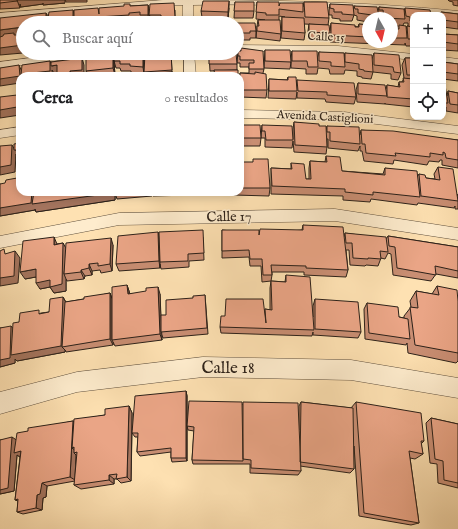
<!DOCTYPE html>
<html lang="es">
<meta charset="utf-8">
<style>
body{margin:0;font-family:"IM FELL English",serif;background:#f6f6f6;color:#202124}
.controls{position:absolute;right:12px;top:12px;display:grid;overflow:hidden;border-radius:8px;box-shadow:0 2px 10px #0003}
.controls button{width:36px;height:36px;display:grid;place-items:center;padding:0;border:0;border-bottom:1px solid #e0e0e0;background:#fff;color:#202124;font:20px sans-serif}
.compass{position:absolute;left:362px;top:12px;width:36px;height:36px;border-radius:50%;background:#fff;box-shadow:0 2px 10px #0003;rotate:172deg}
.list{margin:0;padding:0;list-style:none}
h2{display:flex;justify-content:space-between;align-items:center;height:52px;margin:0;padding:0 16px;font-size:17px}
h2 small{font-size:13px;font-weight:400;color:#757577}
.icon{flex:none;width:22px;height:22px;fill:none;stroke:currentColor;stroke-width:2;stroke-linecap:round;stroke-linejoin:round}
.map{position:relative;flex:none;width:458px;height:529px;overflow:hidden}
.search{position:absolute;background:#fff;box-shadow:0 2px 10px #0003;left:16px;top:16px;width:228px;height:44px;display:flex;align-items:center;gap:10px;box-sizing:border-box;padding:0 14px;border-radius:22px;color:#757577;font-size:15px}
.panel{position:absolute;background:#fff;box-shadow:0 2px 10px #0003;left:16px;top:72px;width:228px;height:124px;border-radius:12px}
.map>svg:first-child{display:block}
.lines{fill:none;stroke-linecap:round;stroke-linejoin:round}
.minor-casing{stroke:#60513f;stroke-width:1}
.minor{fill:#feeccd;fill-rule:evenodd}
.wall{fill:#c98e73;stroke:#2c2119;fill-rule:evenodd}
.shaded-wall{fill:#a4745e;stroke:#2c2119}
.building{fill:#eaa586;stroke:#2c2119}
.labels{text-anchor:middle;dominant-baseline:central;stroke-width:3;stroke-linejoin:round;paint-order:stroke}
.far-street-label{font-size:12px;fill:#2c2119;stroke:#feeccd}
.street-label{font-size:14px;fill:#2c2119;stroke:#feeccd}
.near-street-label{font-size:17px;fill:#2c2119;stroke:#feeccd}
</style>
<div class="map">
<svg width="458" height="529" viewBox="0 0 458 529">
<rect width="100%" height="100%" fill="#fee1b2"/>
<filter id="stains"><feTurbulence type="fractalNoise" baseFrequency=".005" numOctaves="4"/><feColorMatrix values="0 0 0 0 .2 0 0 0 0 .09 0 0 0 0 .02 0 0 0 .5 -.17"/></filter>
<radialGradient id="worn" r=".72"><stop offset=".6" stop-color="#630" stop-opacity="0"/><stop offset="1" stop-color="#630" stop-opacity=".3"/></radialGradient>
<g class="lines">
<g class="minor-casing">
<path id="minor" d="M163 0C262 0 360 1 458 11V17C370 8 281 3 193 5V23H183V5L93 10 0 19V13Z
M237 45 338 46 413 54V60L338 52 237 51Z
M68 53H116L111 56 69 59 0 68V62Z
M184 53H194L196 76H184Z
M443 57 458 59V65L443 63Z
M240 110 344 112 458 126V134L344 120 240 118Z
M20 127V135L0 138V130Z
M335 209 458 228V240L335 221 119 225 0 248V236L119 213Z
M203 357 351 360 458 378V398L351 380 203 377 77 392 0 414V392L77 372Z"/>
</g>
<use href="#minor" class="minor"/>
</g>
<path class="wall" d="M0 0 65 3 43 5V3V4L21 7 20 4V8L0 9Z
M65 0H87V2H66Z
M448 0H458V6L453 5V2L449 1Z
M235 2 254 11 253 18H234Z
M257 2 279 6 303 7 304 2 329 18 328 25 304 24 305 33 304 40 281 38 282 17H285L279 16V20L281 34 280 41 256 38 257 26 258 20H265L256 19Z
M330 4 353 10 354 6 378 11 379 7 404 12 405 8 413 15V46H406L405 43V45L330 42V35L329 40 308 39V31L309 24 330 31 331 23 358 27 359 24 368 25V42H392V29H397L398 26 392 25V18H382V17H379L378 18H368V22L357 20V16L354 15 352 21H340V19L332 18V15H329V11ZM404 23H408V26H407L406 29 403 25Z
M148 5 149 12V21L147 22 141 20V19L130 20V22L117 23H50L74 14 99 12 130 6Z
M229 8 228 19 209 18V20L223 23H200L202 17 201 11Z
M175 10V23H151L149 15Z
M441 12 458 14V29L443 27V15H440Z
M237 23 256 31V38H250V40H242V38H237Z
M443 34 458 35V51L443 50Z
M241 48 264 69 263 73 267 90 266 98 240 97V73H249V67H240V63H237L238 51H241Z
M265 50 291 62 290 69 264 68Z
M292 51 317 59 319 52 344 57 345 53 372 59 374 53 401 73 398 80 391 79V74L373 72 371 79 362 78V77L357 76V71L345 70 344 74H330L329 69 318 68 317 74H306V69L291 68V58Z
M143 53 144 61 171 53 172 72 143 74H131V71H121L120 68H116L114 61Z
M209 53 237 64V70L210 71Z
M405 58H413V107L385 104V103V104L357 102 356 90 358 83 386 89 387 85 398 87 399 82H402L404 78 402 65Z
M443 62 458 64V81L443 79Z
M114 63 115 75 87 76 86 71Z
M288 77 296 86 297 80 356 97 354 104 326 102 325 99 297 98V92L296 99 268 98 269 79 287 80Z
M443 85 447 96 448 91 458 93V113L446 111V107L444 110H443Z
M294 122 319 126 326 130 327 126 360 135 361 130 458 140V168L442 165V160H440L439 162 429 161 427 165 394 160 393 164 364 161 362 151H360V146L358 151 328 148V139H327V147L326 154 294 152 293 141 292 148 265 147V138H261L262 125 293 139V129Z
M240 125 261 138 260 146H240Z
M326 156 342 171 383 174 385 168 417 177 419 174 426 178 435 179 434 174 438 167 457 196 458 194V209H455V206L454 208 418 203 417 205 371 199 370 202 343 200V196L271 194V168L291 169V163L306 179H309V168L310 161 325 162Z
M240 162 270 188 269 196 234 195 233 192H240Z
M0 184 20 192H152V196L117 199 115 193V200L36 212 35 209V210L0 216Z
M152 192H190V195L153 196Z
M202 192H232L202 193Z
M303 225 344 237 345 233 386 239 388 236 458 247V278L436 274 431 281 393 275 391 254 388 253 385 259 381 258 378 266 366 265 365 266 350 265 349 250H346L348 270 346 277 304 275V272H272V275L271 281 262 282 261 266H250L249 257 222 258V230L259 234 302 230Z
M203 237 204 260 189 261V267L161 269 160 264V268L119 271 116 264 159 238Z
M63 243 65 248 113 245 112 271 101 273 100 270 92 271V275L85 276 84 279 67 281 66 279V291L54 293 50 287 40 289 36 277 25 279 57 244Z
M286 275 313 317V306L315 299 361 332 358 338 313 335V332L312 336 221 333 220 327 265 312V309L270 310V288L271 281 285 282Z
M127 285 130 294H160L161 325 166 315 193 298 205 295 208 334 163 338 161 333 162 340 115 346 113 342V345L66 352 65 350V352L17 361 15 359V363L0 367V328H13L19 322 41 313 49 312 63 297 66 302 84 299 110 293 112 298Z
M437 286 458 301V361L456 363 408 353 407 343 406 345 365 339 364 309 367 303 399 317 404 318V316L411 307 410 301 416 291 432 294Z
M186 391 187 396V425L243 404 299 430V406L301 402 351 408 356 402 424 441 421 444 423 454 415 459 410 458 419 523 411 525 359 516 354 446V469L350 473 300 466 301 471 298 475 250 473V464H193L192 460 194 431 188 430 187 426V461L172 462 171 458V452L140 456 137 452 138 437H135L132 433 131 481 121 483 117 479H114V484L81 489 74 485 75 481 47 486 46 497 43 498 42 510 23 514 17 512 18 501 15 500 20 457 17 455 14 491 0 494V440H16L28 431 73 421H74L105 415 129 406 132 413V430Z
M431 418 458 424V488L438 483 437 464 430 463 426 423Z"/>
<path class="shaded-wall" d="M17 0H65V3L43 5V3V4L21 7 20 4V8Z
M229 1V8L228 19V12Z
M148 5 149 12V21L148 15Z
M73 10 75 17 91 18 92 23H55Z
M46 13 49 19V23H46Z
M48 18H52L54 23H50Z
M23 27V35H17L20 42 23 45V53L0 55V30Z
M143 53 144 61V74L143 67Z
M113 56 114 63 115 75 113 68Z
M82 58 84 65V76H69L70 71Z
M50 61 52 66 57 65 60 72 54 73 52 70 53 76H32V73Z
M19 65 22 72 21 76H20V83L0 86V79Z
M17 95 20 101V115L0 118V110Z
M12 145 15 150H17L20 155V165L16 158H17L16 154 15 172 0 175V167Z
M32 192H115V200L36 212 35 209V210L0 216V208Z
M158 232 160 240V268L159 261Z
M54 237 57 244V252L54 245Z
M111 238 113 245 112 271 110 264Z
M63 243 67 250 64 274 66 279V291L54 293 50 287 40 289 36 283Z
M15 251 20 258 18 283 0 286V278Z
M89 264 92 271V275L89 268Z
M36 269 41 276 25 279 20 272Z
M81 270 85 276 84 279 81 272Z
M127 285 129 291 130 300 128 294Z
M158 287 160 294 162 340 160 334Z
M110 293 112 299V340L113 342V345L110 339Z
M63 297 66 303 62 347 65 350V352L17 361 15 359V363L0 367V360L11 326 16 332 15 354Z
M186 391 187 396V461L186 458Z
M129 406 132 413 131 481 127 477Z
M73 421 78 425 74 447 72 448 76 451 74 453 76 455 75 480 70 477Z
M12 437 18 441 21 451 20 457 17 455 14 491 0 494V490Z
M109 475 114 479V484L109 480Z
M42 483 47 486 46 497 43 498 42 510 36 508 37 495Z"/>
<path class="building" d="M0 0H17V1L0 3Z
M203 1H229L228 12 201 11Z
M235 2H254V11H234Z
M257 2H279V6L280 3H303V12L279 9V15H266V13L256 12Z
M304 2H327L329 18 305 17Z
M174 3 175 17 161 18V15H149L150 4Z
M124 4H130V6L148 5V15H140V12L129 13V15L98 17V20H91V18L74 20V10L98 8 99 14V8L124 6Z
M330 4 353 5 354 15 342 14V12H334V9L330 8Z
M354 6 377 7 379 16 358 13V9H355Z
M379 7 404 9 405 19 384 18 383 10H379Z
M405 8 430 10 431 15H413V21H410V17L406 16Z
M73 10V21L51 23 52 18H48L49 12Z
M441 12 458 14V22L443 20V15H441Z
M46 13V23H23V27L0 30V18Z
M200 17H209V20H223V23H228H200Z
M282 17 304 18 305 33 282 31Z
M133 20H146V23H133Z
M151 20H170V23H151Z
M258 20H280L281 34 257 31V26H259Z
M229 23H255L256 31H250V33H242V31H237V23Z
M331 23 355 25V27H359V24L368 25V37L331 35Z
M309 24 329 25 330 33 309 32Z
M399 25 406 26 407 38H392V29H399Z
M407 26 413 27V39H408Z
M14 33V35H17V40H20L21 37H23V45L0 48V37L3 36 4 34Z
M443 34 458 35V44L443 42Z
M241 48 263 51 264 69H249V63H254V60H240V56H238V51H241Z
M265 50H290L291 62 265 61Z
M292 51H317L318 67H308L307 61H292Z
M319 52 344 53 345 67 331 66V62L319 61Z
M143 53V67L130 66V64H120V61H114L115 55Z
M162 53H171L172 70 144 72 145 54Z
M209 53H236L237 64H209Z
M345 53 372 55 373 72 364 71V70L359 69V64L345 62Z
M374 53 399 55 401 73 394 72 393 67 374 65Z
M113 56V68L86 71V58Z
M82 58V70L70 71V76H57V65L51 66V62Z
M405 58H413V75H407Z
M50 61V71L32 73V76L21 75 22 65Z
M443 62 458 64V74L443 72Z
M19 65 20 76 0 79V68Z
M214 70H238V76H215Z
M173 72V76H143V73Z
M255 72 266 74 267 90H240V73L255 74Z
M288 77H296L297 91H269V79L288 80Z
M403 78 413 79V99L387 97V85L400 87 399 82H404Z
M297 80 354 83 356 97 327 95V92L298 91Z
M358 83 385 85 387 96 358 94Z
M443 85H445L448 103H443Z
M19 90H20V110H18Z
M448 91 458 93V105L450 104Z
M17 95V107L0 110V97Z
M294 122 319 124V126H326L327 147 295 145Z
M240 125H260L261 138H240Z
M262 125 292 126 293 140H266L265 131H262Z
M327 126 359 127 360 144 330 141V132H327Z
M361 130 393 131 458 140V160L446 158 445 153 443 152V155L430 153V157L395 153 396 156 366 153 365 144H362Z
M20 143V157L16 158 17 150H14V144Z
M12 145 11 165 0 167V146Z
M326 156 340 157 342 171 385 175V168L417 171 420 197 373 192V195L345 192V189L272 186 271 168 292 169 291 163 304 164 306 179H311L310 161 327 162Z
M253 159H268L270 188H240V162H253Z
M438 167 453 169 458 201 421 196 419 174 425 175 426 178 440 180Z
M17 178V180H20V192H32L31 203 0 208V184L5 183 6 180Z
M34 192H113V193L32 204Z
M303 225 343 227 348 270 306 268V266L271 265 272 275H263L262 259H250L249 250 222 251V230H259V235L260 229 303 230Z
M203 230 204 253 188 254V261L160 262 159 232Z
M158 232 159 261 116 264 118 236Z
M345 233 386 237 388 252 380 251 381 259 368 258V259L353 258 352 243H346Z
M388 236 458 247V271L435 266 436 275 397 268 395 247 389 246Z
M54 237V245L63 243 62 284 50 287V280L36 283V269L20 272 23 241Z
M111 238 110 264 98 266V263L89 264V268L81 270V272L64 274 66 243Z
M4 249 5 254 15 251 14 276 0 278V251Z
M286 275 310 277 314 330 220 327 221 316H225L226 299H263L266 323 265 309 272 310 271 281 286 282Z
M127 285 128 294 146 291V288L158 287 160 334 112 340V287Z
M437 286 457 290 458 301V353L415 345 410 307 418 308 416 291 439 295Z
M110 293V339L62 347 65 302 84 299V297Z
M205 295 207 328 161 332V315H166V300L193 298V296Z
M63 297 61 346 11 355 13 323 19 322 20 313 39 310V314L49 312 50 299Z
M315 299 358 302 361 332 315 329Z
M367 303 398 307 399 317 408 319 410 339 369 333Z
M11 326 10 358 0 360V328Z
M186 391V458H171V448L137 452 138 433H132L135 396Z
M189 401 242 402 243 461 192 460 194 427 187 426Z
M243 402 298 403 301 471 251 468V460L243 459Z
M301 402 353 408 354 469 300 462Z
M356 402 421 413 424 441H421L423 454 409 451 419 523 364 513Z
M129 406 127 477 116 479 117 474 109 475V480L74 485 77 452 74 453V447L72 448 74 419 105 415V409Z
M431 418 458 424V483L444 480 443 461 435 459Z
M73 421 70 477 42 483 40 494 37 495 36 508 17 512 18 499 15 500 21 451 14 453 17 433 28 431V428Z
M12 437 8 488 0 490V440Z"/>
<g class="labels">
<g class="far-street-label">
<text transform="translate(326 37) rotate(2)">Calle 15</text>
<text transform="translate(325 117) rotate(3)">Avenida Castiglioni</text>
</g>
<g class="street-label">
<text transform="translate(229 217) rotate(-1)">Calle 17</text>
</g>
<g class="near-street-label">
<text x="228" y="368">Calle 18</text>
</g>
</g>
<rect width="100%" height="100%" filter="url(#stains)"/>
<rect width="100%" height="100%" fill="url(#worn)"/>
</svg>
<div class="controls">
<button>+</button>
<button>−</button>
<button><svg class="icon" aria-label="locate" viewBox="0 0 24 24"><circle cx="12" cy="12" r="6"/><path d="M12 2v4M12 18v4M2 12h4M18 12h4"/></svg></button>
</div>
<svg class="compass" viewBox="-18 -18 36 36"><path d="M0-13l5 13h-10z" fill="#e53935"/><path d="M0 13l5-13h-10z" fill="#757577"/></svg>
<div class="search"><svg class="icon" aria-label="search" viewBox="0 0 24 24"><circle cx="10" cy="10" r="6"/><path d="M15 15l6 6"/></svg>Buscar aquí</div>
<section class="panel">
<h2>Cerca<small>0 resultados</small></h2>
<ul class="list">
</ul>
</section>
</div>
